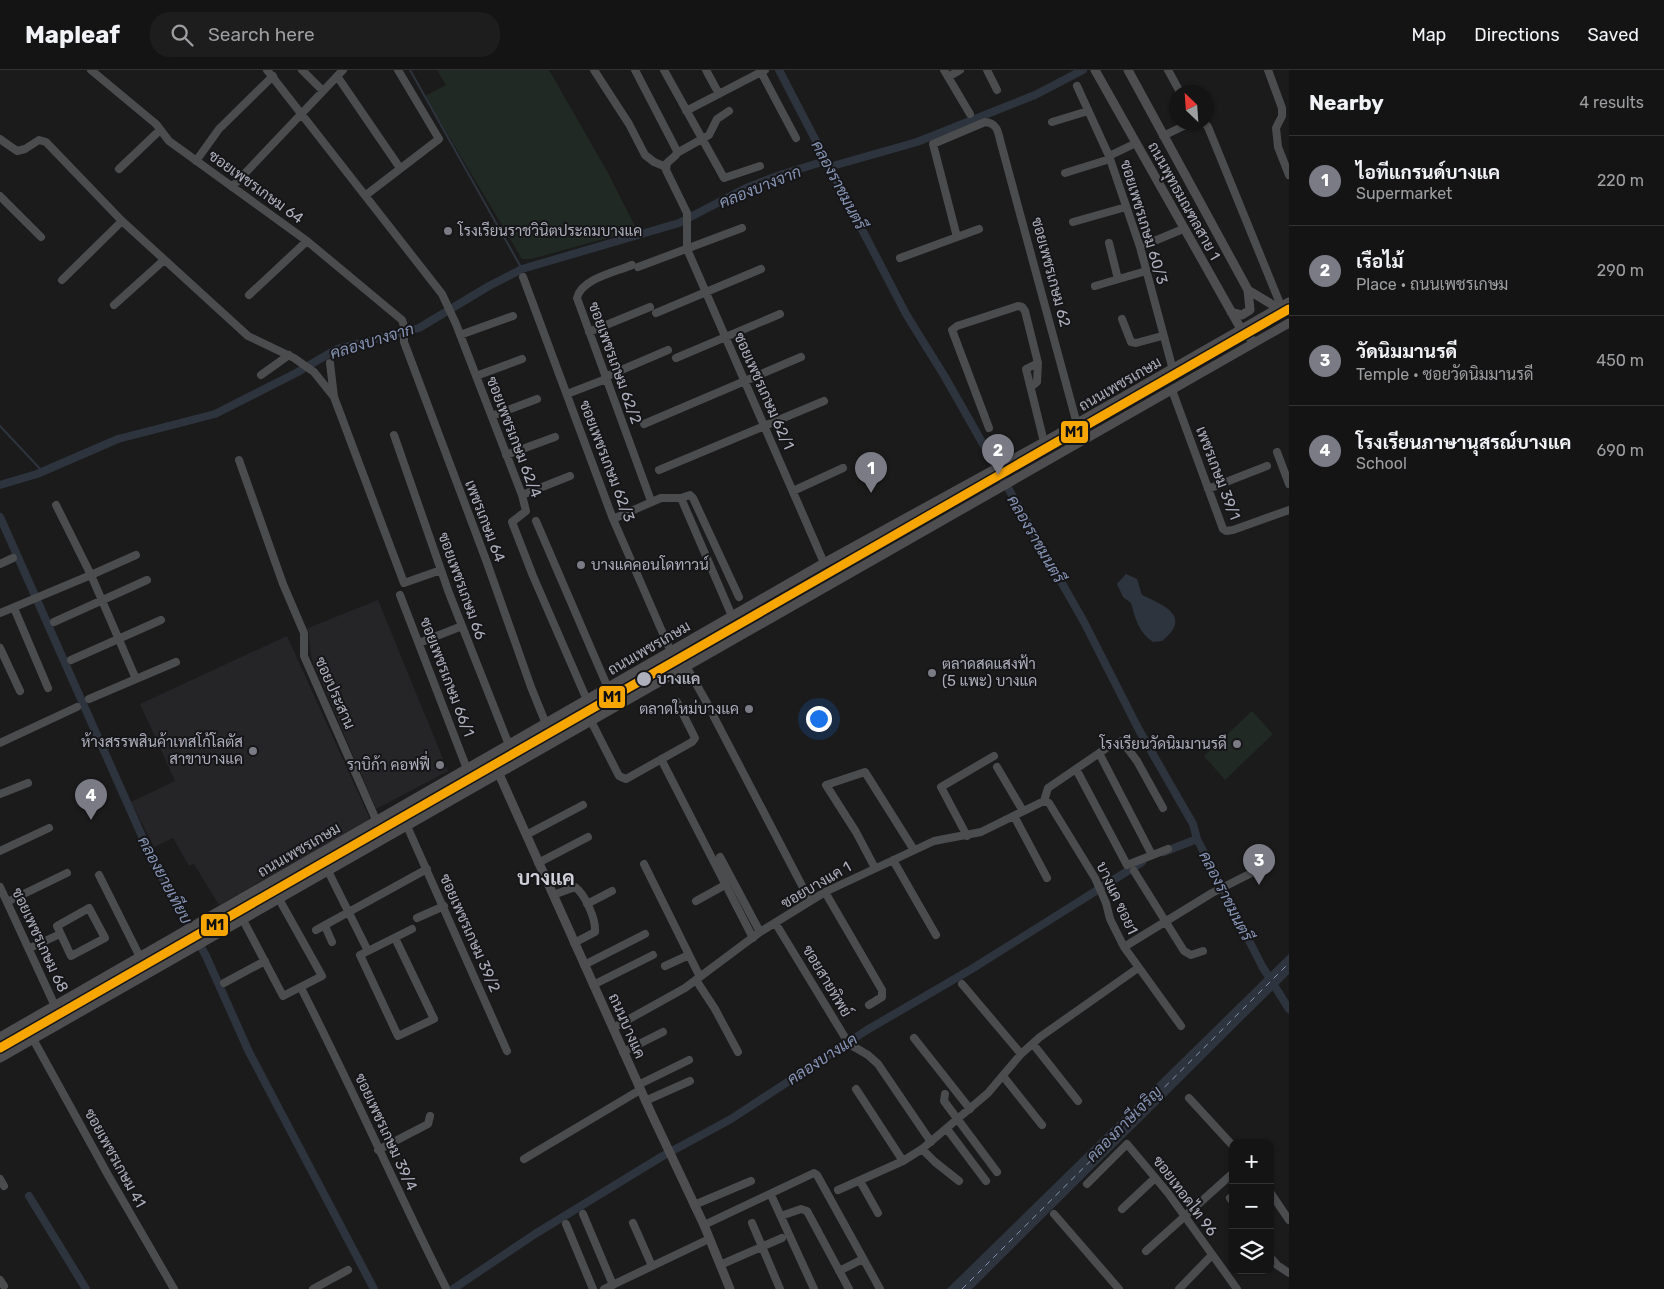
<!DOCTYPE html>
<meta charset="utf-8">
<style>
body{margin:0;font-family:Rubik,Sarabun,sans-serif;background:#1d1d1e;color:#f1f3f6}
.controls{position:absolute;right:15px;bottom:15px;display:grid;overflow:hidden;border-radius:10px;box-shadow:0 1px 4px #0004}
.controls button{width:45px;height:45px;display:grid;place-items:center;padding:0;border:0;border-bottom:1px solid #333334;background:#141415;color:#f1f3f6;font:25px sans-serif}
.compass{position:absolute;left:1169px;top:15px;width:45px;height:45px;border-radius:50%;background:#141415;box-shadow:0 1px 4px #0004;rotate:335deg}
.you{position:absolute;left:818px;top:648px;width:18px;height:18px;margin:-12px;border:4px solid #fff;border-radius:50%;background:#1a73e8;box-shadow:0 0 0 8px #1a73e833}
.badge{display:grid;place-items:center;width:32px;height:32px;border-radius:50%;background:#7a7b84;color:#fff;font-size:16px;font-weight:700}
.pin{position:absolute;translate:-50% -41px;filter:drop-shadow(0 1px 2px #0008)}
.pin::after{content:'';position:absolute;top:26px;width:18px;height:15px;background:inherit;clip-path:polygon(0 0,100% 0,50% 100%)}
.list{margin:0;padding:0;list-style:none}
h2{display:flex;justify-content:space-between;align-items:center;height:65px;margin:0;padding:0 20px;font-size:21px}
h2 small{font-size:16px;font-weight:400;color:#9d9ea0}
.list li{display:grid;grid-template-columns:32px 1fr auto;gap:15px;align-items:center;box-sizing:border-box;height:90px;padding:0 20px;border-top:1px solid #333334}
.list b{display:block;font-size:19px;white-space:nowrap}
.list p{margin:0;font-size:16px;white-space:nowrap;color:#9d9ea0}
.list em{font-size:16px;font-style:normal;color:#9d9ea0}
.icon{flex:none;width:28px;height:28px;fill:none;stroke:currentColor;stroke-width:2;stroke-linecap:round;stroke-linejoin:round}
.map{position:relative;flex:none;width:1289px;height:1219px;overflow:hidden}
header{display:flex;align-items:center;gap:30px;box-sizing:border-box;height:70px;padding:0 25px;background:#141415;border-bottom:1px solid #333334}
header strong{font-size:24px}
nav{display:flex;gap:28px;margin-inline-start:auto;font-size:18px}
.search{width:350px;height:45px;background:#1d1d1e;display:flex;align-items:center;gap:12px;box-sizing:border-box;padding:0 18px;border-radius:20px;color:#9d9ea0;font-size:19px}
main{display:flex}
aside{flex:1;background:#141415}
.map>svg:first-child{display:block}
.built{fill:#252528}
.green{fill:#212924}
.water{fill:#2e343e}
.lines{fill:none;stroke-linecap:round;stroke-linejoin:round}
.stream{stroke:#2e343e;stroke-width:2}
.canal{stroke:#2e343e;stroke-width:8}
.ferry{stroke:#8695b5;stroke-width:1;stroke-dasharray:6 5;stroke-linecap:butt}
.minor-tunnel{stroke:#38393c;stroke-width:8;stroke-dasharray:8 4;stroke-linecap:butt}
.minor{stroke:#4b4c4e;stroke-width:8}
.major{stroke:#4e4e51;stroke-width:9}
.metro-1-casing{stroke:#161518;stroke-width:12}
.metro-1{stroke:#f7a600;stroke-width:9}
.poi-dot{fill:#7a7b84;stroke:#161518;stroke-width:2}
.stop-dot{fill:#adafbc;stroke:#161518;stroke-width:2}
.labels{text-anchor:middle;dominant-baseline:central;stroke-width:4;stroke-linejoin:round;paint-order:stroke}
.street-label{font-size:15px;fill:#adafbc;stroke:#161518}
.poi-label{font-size:15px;fill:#adafbc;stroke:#161518;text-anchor:end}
.stop-label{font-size:15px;font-weight:bold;fill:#adafbc;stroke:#161518;text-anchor:start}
.water-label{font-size:16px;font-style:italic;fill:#8695b5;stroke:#161518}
.district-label{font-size:20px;font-weight:bold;fill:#cecfd8;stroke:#161518}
.line-badge{stroke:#161518;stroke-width:2}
.pale-badge-label{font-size:14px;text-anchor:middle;font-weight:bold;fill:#111}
</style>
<header>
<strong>Mapleaf</strong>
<div class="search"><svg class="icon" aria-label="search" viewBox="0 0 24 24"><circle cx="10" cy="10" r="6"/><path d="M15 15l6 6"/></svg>Search here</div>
<nav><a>Map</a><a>Directions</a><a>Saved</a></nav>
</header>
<main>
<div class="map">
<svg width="1289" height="1219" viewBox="0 0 1289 1219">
<rect width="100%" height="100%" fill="#1b1b1c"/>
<path class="built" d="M378 530 448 701 376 739 311 587 308 558Z
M287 566 370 749 219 835 194 794 189 796 173 768 154 777 131 732 175 711 140 634Z"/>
<path class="green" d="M437 0H549L608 103 637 160 531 189H522L425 26 446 15Z
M1252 641 1273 664 1225 710 1204 686Z"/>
<path class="water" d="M1126 504 1137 509 1142 525C1163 535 1193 546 1162 571L1153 572C1139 563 1135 548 1131 533L1123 527 1117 514Z
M1289 884V904L972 1219H947Z"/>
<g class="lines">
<path class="stream" d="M410 0 522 199
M0 356 43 402"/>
<path class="canal" d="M779 0 906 244 945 307 1084 552 1139 660 1193 754 1197 769 1262 896 1289 939
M829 97 917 72 1035 25 1083 0
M0 415 37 404 118 369 215 344 296 303 337 279 419 258 489 216 522 199 679 153 746 118 780 105 825 91
M0 447 153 791 206 886 249 982 374 1219
M1164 782 1197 769
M29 1126 86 1219
M453 1219 535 1164 661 1087 731 1049 867 960 970 900 1142 792"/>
<path class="ferry" d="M962 1219 1289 893"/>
<path class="minor-tunnel" d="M707 633 714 647"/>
<path class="minor" d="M91 0 156 54 169 71 307 171 402 250 404 256V272L486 490 531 617 546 654
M267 0 442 224 456 254 522 425 526 441 512 452 533 506 587 630
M302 0 323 21
M594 0 629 54 645 85 654 92 666 97
M635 0 677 81 676 85 667 93 666 100 687 143V179L824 493
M664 0 724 108 760 96
M706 0 719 24
M944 0 970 44
M987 0 997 20
M1168 0 1180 22
M1268 0 1282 38V46L1276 58 1278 77 1289 105
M761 2 796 68
M337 6 400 98
M948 7 960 0
M1077 16 1109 86 1140 177 1173 300
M686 41 765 0
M1052 52 1088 41
M1204 52 1208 57 1281 236
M1163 66 1192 52
M0 69 17 81 25 79 39 70 46 72 122 151 248 266 294 288 314 302 334 327
M677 83 709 65 717 49 729 41
M1109 86 1136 73
M196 91 219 59 273 6
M119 99 160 60
M1065 103 1110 89
M232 117 343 0
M366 125 439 69 398 0
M0 126 41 167
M1073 152 1126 137
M957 167 933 74 985 52C996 53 998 60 1000 70L1077 354
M1109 173 1118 209
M1140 177 1183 159
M900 188 979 159
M632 195C616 202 581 209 577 228L651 431
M638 197 742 158
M523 207 613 449 671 582
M62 210 122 151
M1095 216 1146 201
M249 225 307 171
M114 235 163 191
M656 243 761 199
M1122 249 1131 272 1136 273 1162 266
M589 262 650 237
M460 265 513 246
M676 288 780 244
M330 293 334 327 404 513 441 500
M261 305 289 285
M476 306 522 289
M605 307 668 280
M1031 317 1037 312 1038 293
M1172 320 1223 459 1226 461 1233 460 1289 440
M567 324 606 309
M492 346 537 329
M644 354 801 287
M989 358 952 260 957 256 1018 236 1022 237 1025 241 1038 293 1026 299 1044 372
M394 365 449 523 509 675
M1277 382 1289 414
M506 385 555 367
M239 390 283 514 304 563V586L377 752
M659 400 824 331
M1208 419 1267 396
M793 421 843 398
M522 425 570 406
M681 428 690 425 693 428 739 527
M613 449 661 428H681L732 546
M536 451 608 618
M0 494 13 488
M400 525 467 699
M14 538 48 618
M0 543 91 505 56 435
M54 552 147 510
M419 573 462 556
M0 578 20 621
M71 590 161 550
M686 596 707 633
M136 609 91 505 136 485
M89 629 176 592
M714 647 810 831
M591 651 619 706 626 709 692 672 695 668 677 632
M0 673 77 637
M1099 683 1152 785
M661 689 753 868
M997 697 1023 741
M1076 699 1127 795 1168 779
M0 724 28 713
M1044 731 1048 718 1111 675 1122 671 1137 691 1163 738
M1014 746 1047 808
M407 756 507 981
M526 765 583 735
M967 766 941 717 994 686
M0 781 49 758
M720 787 760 862
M893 790 936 865
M538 793 588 767
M644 794 700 907
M875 798 856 762 826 715 865 702 914 780
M328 801 368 881
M1134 801 1184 881 1191 885 1203 881
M99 805 140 887
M0 817 55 936
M825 822 882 920V927L869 935
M553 825 575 817C585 824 596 849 595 862L574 873
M696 831 725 815
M7 832 67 803
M587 834 612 821
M89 838 105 868 71 886 57 856Z
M417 848 444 836
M243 850 283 926 322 906 279 829
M776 854 849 974 868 985 878 994 931 1072
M325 856 332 872
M316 860 427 799
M395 868 434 949 398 966 360 885 412 859
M1124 877 1212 823 1271 793
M30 878 60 864
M584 895 645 864
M665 896 689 885
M696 910 715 939 738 982
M224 913 265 891
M962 914 1021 984
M593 915 653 885
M301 918C352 1017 396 1119 446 1218
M613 958 685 918 760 862 825 822 934 771 981 762 1044 731 1049 733 1095 808 1106 833 1110 849 1124 877 1181 956
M914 968 970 1039
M33 969 108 1105 174 1219
M1033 974 1078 1031
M623 982 663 962
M1003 1006 1042 1055
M638 1015 689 990
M856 1019 903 1091
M945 1024 944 1031 997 1102
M1189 1028 1233 1076
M645 1031 690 1011
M947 1059 986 1111
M922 1079 935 1092 959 1111
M378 1080 428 1054 430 1046
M524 1089 640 1020
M0 1109 4 1116
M860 1111 878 1143
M1087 1114 1127 1074 1168 1123 1237 1219
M838 1120 903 1091 922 1079 988 1023 1021 984 1040 967 1138 898
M1270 1122 1289 1150
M771 1125 814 1219
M1230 1128 1233 1132
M694 1135 751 1111
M1122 1139 1155 1108
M583 1144 613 1215
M1054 1144 1119 1219
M781 1146 801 1139 807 1141 849 1219
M633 1153 652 1196
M752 1153 780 1219
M566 1154 593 1219
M704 1155 814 1103 817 1105 880 1219
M1146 1181 1233 1103
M1270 1187 1277 1195 1289 1203
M720 1195 782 1168
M839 1201 863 1189
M0 1210 4 1216
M313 1219 348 1200
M604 1219 709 1169
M1179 1219 1212 1185"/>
<path class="major" d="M1095 0 1241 259 1254 272
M1128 0 1248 220 1278 238
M1231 242 1242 245 1250 240 1248 220
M472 698 487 697 499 704 652 1045 704 1155 730 1219
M0 967 824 493 1044 372 1289 232
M0 988 1289 253"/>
<g class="metro-1-casing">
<path id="metro-1" d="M0 978 1289 239"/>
</g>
<use href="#metro-1" class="metro-1"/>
</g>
<g class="poi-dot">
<circle cx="448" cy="161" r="5"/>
<circle cx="581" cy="495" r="5"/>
<circle cx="932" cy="603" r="5"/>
<circle cx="749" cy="639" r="5"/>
<circle cx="1237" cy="674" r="5"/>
<circle cx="253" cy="681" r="5"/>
<circle cx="440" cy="695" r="5"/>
</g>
<circle class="stop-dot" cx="644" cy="609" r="8"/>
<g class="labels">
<g class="street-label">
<text transform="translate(256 117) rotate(36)">ซอยเพชรเกษม 64</text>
<text transform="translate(1184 131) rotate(61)">ถนนพุทธมณฑลสาย 1</text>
<text transform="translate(1144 152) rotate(73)">ซอยเพชรเกษม 60/3</text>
<text transform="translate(1051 202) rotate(75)">ซอยเพชรเกษม 62</text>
<text transform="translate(615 293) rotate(70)">ซอยเพชรเกษม 62/2</text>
<text transform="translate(1120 314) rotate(-30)">ถนนเพชรเกษม</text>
<text transform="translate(764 321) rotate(66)">ซอยเพชรเกษม 62/1</text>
<text transform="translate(514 367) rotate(69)">ซอยเพชรเกษม 62/4</text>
<text transform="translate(607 391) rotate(69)">ซอยเพชรเกษม 62/3</text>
<text transform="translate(1218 403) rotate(69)">เพชรเกษม 39/1</text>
<text transform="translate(485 451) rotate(69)">เพชรเกษม 64</text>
<text transform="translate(462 516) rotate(70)">ซอยเพชรเกษม 66</text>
<text transform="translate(649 578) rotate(-30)">ถนนเพชรเกษม</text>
<text transform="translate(447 607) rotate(69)">ซอยเพชรเกษม 66/1</text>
<text transform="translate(335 623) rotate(66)">ซอยประสาน</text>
<text transform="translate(299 780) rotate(-30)">ถนนเพชรเกษม</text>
<text transform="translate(816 815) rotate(-30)">ซอยบางแค 1</text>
<text transform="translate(1117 828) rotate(65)">บางแค ซอย1</text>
<text transform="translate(470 863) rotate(66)">ซอยเพชรเกษม 39/2</text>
<text transform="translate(40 870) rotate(65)">ซอยเพชรเกษม 68</text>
<text transform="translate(827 911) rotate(59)">ซอยสายทิพย์</text>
<text transform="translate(627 956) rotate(66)">ถนนบางแค</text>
<text transform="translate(386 1062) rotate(65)">ซอยเพชรเกษม 39/4</text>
<text transform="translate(115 1088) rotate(61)">ซอยเพชรเกษม 41</text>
<text transform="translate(1185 1126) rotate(53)">ซอยเทอดไท 96</text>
</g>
<g class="poi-label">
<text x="458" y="161" text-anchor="start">โรงเรียนราชวินิตประถมบางแค</text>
<text x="591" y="495" text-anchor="start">บางแคคอนโดทาวน์</text>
<text x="942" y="594" text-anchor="start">ตลาดสดแสงฟ้า<tspan x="942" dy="17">(5 แพะ) บางแค</tspan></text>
<text x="739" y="639">ตลาดใหม่บางแค</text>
<text x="243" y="672">ห้างสรรพสินค้าเทสโก้โลตัส<tspan x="243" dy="17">สาขาบางแค</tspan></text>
<text x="1227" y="674">โรงเรียนวัดนิมมานรดี</text>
<text x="430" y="695">ราบิก้า คอฟฟี่</text>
</g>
<g class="stop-label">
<text x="657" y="609">บางแค</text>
</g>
<g class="water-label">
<text transform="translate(839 115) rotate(62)">คลองราชมนตรี</text>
<text transform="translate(760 117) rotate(-22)">คลองบางจาก</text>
<text transform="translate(372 271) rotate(-17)">คลองบางจาก</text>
<text transform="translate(1036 469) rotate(60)">คลองราชมนตรี</text>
<text transform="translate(165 810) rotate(62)">คลองยายเทียบ</text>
<text transform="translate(1226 826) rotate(63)">คลองราชมนตรี</text>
<text transform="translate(822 989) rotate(-33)">คลองบางแค</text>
<text transform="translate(1124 1054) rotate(-45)">คลองภาษีเจริญ</text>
</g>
<g class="district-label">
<text x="546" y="808">บางแค</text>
</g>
</g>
<g class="line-badge">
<rect x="1060" y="350" width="29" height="24" rx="5" fill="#f7a600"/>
<rect x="598" y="615" width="28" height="24" rx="5" fill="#f7a600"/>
<rect x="200" y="843" width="29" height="24" rx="5" fill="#f7a600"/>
</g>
<g class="pale-badge-label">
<text x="1074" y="367">M1</text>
<text x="612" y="632">M1</text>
<text x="215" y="860">M1</text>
</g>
</svg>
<div class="controls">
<button>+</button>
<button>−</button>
<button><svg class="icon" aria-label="layers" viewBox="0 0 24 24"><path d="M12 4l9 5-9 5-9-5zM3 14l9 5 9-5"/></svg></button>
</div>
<svg class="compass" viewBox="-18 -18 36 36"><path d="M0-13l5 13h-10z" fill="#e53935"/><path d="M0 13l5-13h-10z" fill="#9d9ea0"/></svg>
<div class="you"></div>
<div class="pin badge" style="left:871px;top:423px">1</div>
<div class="pin badge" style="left:998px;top:405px">2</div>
<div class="pin badge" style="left:1259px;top:815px">3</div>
<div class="pin badge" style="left:91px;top:750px">4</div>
</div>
<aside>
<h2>Nearby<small>4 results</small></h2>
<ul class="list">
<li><span class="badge">1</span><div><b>ไอทีแกรนด์บางแค</b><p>Supermarket</p></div><em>220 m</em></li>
<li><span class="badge">2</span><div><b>เรือไม้</b><p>Place · ถนนเพชรเกษม</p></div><em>290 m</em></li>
<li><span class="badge">3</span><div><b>วัดนิมมานรดี</b><p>Temple · ซอยวัดนิมมานรดี</p></div><em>450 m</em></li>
<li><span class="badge">4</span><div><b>โรงเรียนภาษานุสรณ์บางแค</b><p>School</p></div><em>690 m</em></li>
</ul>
</aside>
</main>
